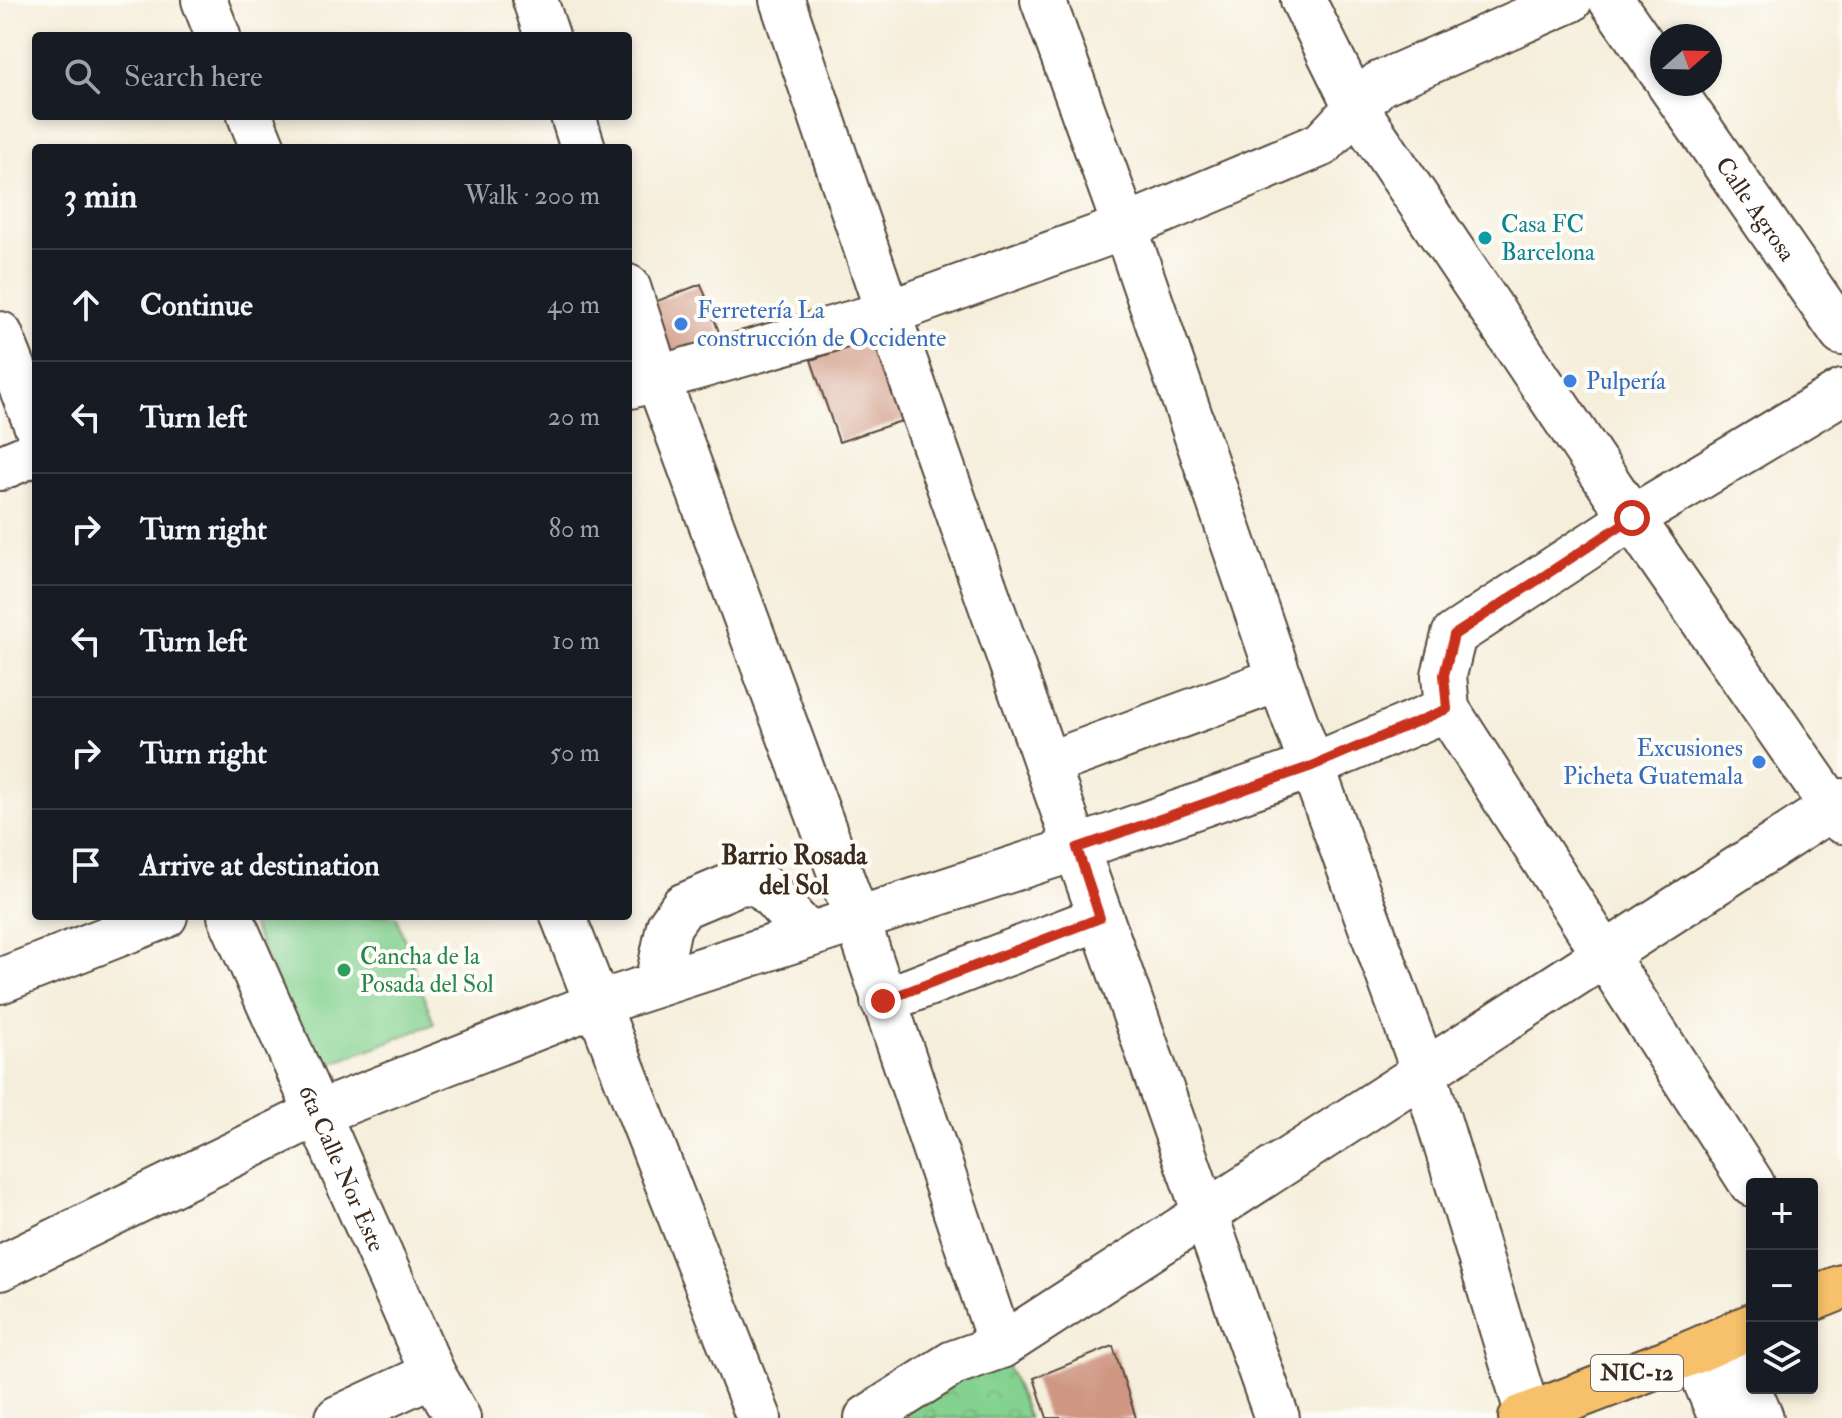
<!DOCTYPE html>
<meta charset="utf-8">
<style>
body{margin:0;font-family:"IM FELL Double Pica",serif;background:#242831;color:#f1f3f6}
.controls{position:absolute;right:24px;bottom:24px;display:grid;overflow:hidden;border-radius:8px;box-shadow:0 4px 12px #0003}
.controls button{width:72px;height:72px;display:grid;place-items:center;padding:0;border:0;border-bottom:2px solid #363941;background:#171b24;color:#f1f3f6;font:40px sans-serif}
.compass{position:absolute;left:1650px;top:24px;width:72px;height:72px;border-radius:50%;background:#171b24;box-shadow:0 4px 12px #0003;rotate:70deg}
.stop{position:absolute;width:24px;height:24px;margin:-18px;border:6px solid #c8321e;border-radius:50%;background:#fff}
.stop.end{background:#c8321e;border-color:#fff;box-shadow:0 2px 8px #0008}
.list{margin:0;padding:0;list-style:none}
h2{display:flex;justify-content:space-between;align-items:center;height:104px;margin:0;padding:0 32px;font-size:34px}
h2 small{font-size:26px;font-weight:400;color:#9ea1a6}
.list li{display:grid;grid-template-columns:52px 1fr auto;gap:24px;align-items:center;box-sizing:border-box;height:112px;padding:0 32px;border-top:2px solid #363941}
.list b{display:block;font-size:30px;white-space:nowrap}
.list em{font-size:26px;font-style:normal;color:#9ea1a6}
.icon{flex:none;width:44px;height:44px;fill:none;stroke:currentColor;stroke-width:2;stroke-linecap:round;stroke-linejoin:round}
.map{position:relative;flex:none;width:1842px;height:1418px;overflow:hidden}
.search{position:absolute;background:#171b24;box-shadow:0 4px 12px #0003;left:32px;top:32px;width:600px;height:88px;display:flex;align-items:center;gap:20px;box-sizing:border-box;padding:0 28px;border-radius:8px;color:#9ea1a6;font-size:30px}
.panel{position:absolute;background:#171b24;box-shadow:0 4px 12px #0003;left:32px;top:144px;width:600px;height:776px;border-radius:8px}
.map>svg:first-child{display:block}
.park{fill:url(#park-crowns);stroke:#607e57;stroke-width:2}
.pitch{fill:#84d290;stroke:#607e57;stroke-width:2}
.building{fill:#cf9682}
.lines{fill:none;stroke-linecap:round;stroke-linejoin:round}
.minor-casing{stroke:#57473a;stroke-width:48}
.highway-casing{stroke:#57473a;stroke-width:48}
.minor{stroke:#fff;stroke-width:44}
.highway{stroke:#f7c06b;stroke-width:44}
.route{stroke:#c8321e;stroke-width:10}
.culture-dot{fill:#0f9aa8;stroke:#fdfcf7;stroke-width:3}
.shop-dot{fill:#3f7fe0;stroke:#fdfcf7;stroke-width:3}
.leisure-dot{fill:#2e9e5b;stroke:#fdfcf7;stroke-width:3}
.labels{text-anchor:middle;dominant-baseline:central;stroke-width:8;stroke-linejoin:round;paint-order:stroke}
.shield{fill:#fdfcf7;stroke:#75695f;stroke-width:2}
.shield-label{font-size:22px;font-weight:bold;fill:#3b2a1e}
.street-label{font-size:24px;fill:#3b2a1e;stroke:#fdfcf7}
.culture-label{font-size:24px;fill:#0d838f;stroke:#fdfcf7;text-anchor:start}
.shop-label{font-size:24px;fill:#366cbe;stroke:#fdfcf7;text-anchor:start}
.leisure-label{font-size:24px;fill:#27864d;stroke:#fdfcf7;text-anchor:start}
.neighbourhood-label{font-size:26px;font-weight:bold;fill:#3b2a1e;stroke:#fdfcf7}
</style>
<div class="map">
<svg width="1842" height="1418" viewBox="0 0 1842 1418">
<defs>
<pattern id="park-crowns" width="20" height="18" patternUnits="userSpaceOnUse" patternTransform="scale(2)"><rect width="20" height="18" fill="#84d290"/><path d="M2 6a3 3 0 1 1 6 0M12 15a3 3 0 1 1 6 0" fill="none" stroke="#73b47c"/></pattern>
</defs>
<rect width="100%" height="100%" fill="#fdfcf7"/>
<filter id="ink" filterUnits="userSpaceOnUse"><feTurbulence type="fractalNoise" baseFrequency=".0125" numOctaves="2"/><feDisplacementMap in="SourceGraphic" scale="16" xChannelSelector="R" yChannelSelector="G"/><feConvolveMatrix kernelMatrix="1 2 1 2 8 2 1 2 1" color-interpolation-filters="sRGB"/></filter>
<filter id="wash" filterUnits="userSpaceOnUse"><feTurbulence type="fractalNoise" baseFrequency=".006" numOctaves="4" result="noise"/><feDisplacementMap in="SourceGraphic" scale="32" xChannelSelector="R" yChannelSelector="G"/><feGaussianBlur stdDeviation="1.8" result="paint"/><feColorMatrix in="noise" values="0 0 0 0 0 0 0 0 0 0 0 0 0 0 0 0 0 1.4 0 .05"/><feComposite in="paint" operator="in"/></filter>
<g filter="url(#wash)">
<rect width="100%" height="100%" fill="#f5eedb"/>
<path class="park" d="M1001 1350 1029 1418H895Z"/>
<path class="pitch" d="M248 916H396L434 1024 316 1070Z"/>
<g id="blocks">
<path class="building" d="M701 284 722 340 661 364 639 308Z
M879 337 907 419 839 442 811 360Z
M1113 1346 1136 1418H1047L1034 1378Z"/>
</g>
</g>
<g filter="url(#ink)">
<use href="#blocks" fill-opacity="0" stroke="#57473a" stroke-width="2"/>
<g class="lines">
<g class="minor-casing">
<g id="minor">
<path d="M204 0 218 36"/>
<path d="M535 0 547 36"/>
<path d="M782 0 888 313 1277 1418"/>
<path d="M1043 0 1125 227 1280 679 1424 1072 1528 1415"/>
<path d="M1303 0 1357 109 1632 518 1842 821"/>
<path d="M1611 0 1662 73"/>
<path id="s1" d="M1669 84 1842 333"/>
<path d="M250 116 263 148"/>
<path d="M573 116 583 148"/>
<path d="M628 287 657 377 857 919 1001 1346"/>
<path d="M0 334 36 424"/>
<path d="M630 386 888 313 1125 227 1322 144 1379 84 1570 0"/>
<path d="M0 468 36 453"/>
<path d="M1048 764 1280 679"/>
<path id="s2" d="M230 916 433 1374 458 1418"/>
<path d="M563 916 759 1418"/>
<path d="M0 981 165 916"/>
<path d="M657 984 669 926 683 906 738 883 752 882 765 888 808 935"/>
<path d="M883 1001 1100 918"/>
<path d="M1752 1184 1447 709 1444 675 1454 635 1632 518 1842 392"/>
<path d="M0 1268 316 1114 597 1004 1077 848 1312 766 1447 709"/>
<path d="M1726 1337 1761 1418"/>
<path d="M1693 1352 1721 1418"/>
<path d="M338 1418 433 1374"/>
<path d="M867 1418 953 1363 1001 1346 1842 801"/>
</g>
</g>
<g class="highway-casing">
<path id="highway" d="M1812 1299 1842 1287
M1521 1418 1693 1352 1752 1326"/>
</g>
<use href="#minor" class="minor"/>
<use href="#highway" class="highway"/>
</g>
</g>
<g class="lines" filter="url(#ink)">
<path class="route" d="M883 1001 1100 918 1077 848 1312 766 1447 709 1444 675 1454 635 1632 518"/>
</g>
<circle class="culture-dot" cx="1485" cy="238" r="8"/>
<g class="shop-dot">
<circle cx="681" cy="324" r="8"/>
<circle cx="1570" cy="381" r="8"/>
<circle cx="1759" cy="762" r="8"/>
</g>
<circle class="leisure-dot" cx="344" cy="970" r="8"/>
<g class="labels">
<rect class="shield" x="1591" y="1355" width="92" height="36" rx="6"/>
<g class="shield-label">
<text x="1637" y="1373">NIC-12</text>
</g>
<g class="street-label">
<text stroke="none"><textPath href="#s1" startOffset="152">Calle Agrosa</textPath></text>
<text stroke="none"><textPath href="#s2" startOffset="276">6ta Calle Nor Este</textPath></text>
</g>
<g class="culture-label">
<text x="1501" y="224">Casa FC<tspan x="1501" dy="28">Barcelona</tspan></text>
</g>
<g class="shop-label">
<text x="697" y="310">Ferretería La<tspan x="697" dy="28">construcción de Occidente</tspan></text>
<text x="1586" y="381">Pulpería</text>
<text x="1743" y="748" text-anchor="end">Excusiones<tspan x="1743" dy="28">Picheta Guatemala</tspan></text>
</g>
<g class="leisure-label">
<text x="360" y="956">Cancha de la<tspan x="360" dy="28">Posada del Sol</tspan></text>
</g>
<g class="neighbourhood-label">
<text x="794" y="856">Barrio Rosada<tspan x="794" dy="30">del Sol</tspan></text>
</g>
</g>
</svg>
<div class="controls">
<button>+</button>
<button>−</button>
<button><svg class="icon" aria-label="layers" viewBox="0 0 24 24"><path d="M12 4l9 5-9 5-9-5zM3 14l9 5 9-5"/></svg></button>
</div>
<svg class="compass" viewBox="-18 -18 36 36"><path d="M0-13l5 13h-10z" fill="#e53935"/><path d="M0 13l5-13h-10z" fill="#9ea1a6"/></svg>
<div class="stop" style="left:1632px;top:518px"></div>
<div class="stop end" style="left:883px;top:1001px"></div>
<div class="search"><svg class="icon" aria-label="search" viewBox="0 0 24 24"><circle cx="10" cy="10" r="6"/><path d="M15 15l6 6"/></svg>Search here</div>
<section class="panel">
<h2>3 min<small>Walk · 200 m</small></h2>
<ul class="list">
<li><svg class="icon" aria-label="ahead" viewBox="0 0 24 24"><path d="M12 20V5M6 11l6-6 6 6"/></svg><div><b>Continue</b></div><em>40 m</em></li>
<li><svg class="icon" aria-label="left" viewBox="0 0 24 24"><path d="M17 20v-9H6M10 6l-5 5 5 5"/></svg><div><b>Turn left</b></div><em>20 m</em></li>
<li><svg class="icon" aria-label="right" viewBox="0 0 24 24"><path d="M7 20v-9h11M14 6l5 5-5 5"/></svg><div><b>Turn right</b></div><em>80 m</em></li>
<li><svg class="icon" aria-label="left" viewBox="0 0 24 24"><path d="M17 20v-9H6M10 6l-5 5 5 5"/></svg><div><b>Turn left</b></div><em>10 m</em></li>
<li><svg class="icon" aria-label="right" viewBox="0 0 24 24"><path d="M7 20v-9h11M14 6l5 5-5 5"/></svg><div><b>Turn right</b></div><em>50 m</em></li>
<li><svg class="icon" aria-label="arrive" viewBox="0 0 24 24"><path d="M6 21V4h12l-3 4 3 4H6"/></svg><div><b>Arrive at destination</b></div></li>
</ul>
</section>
</div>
